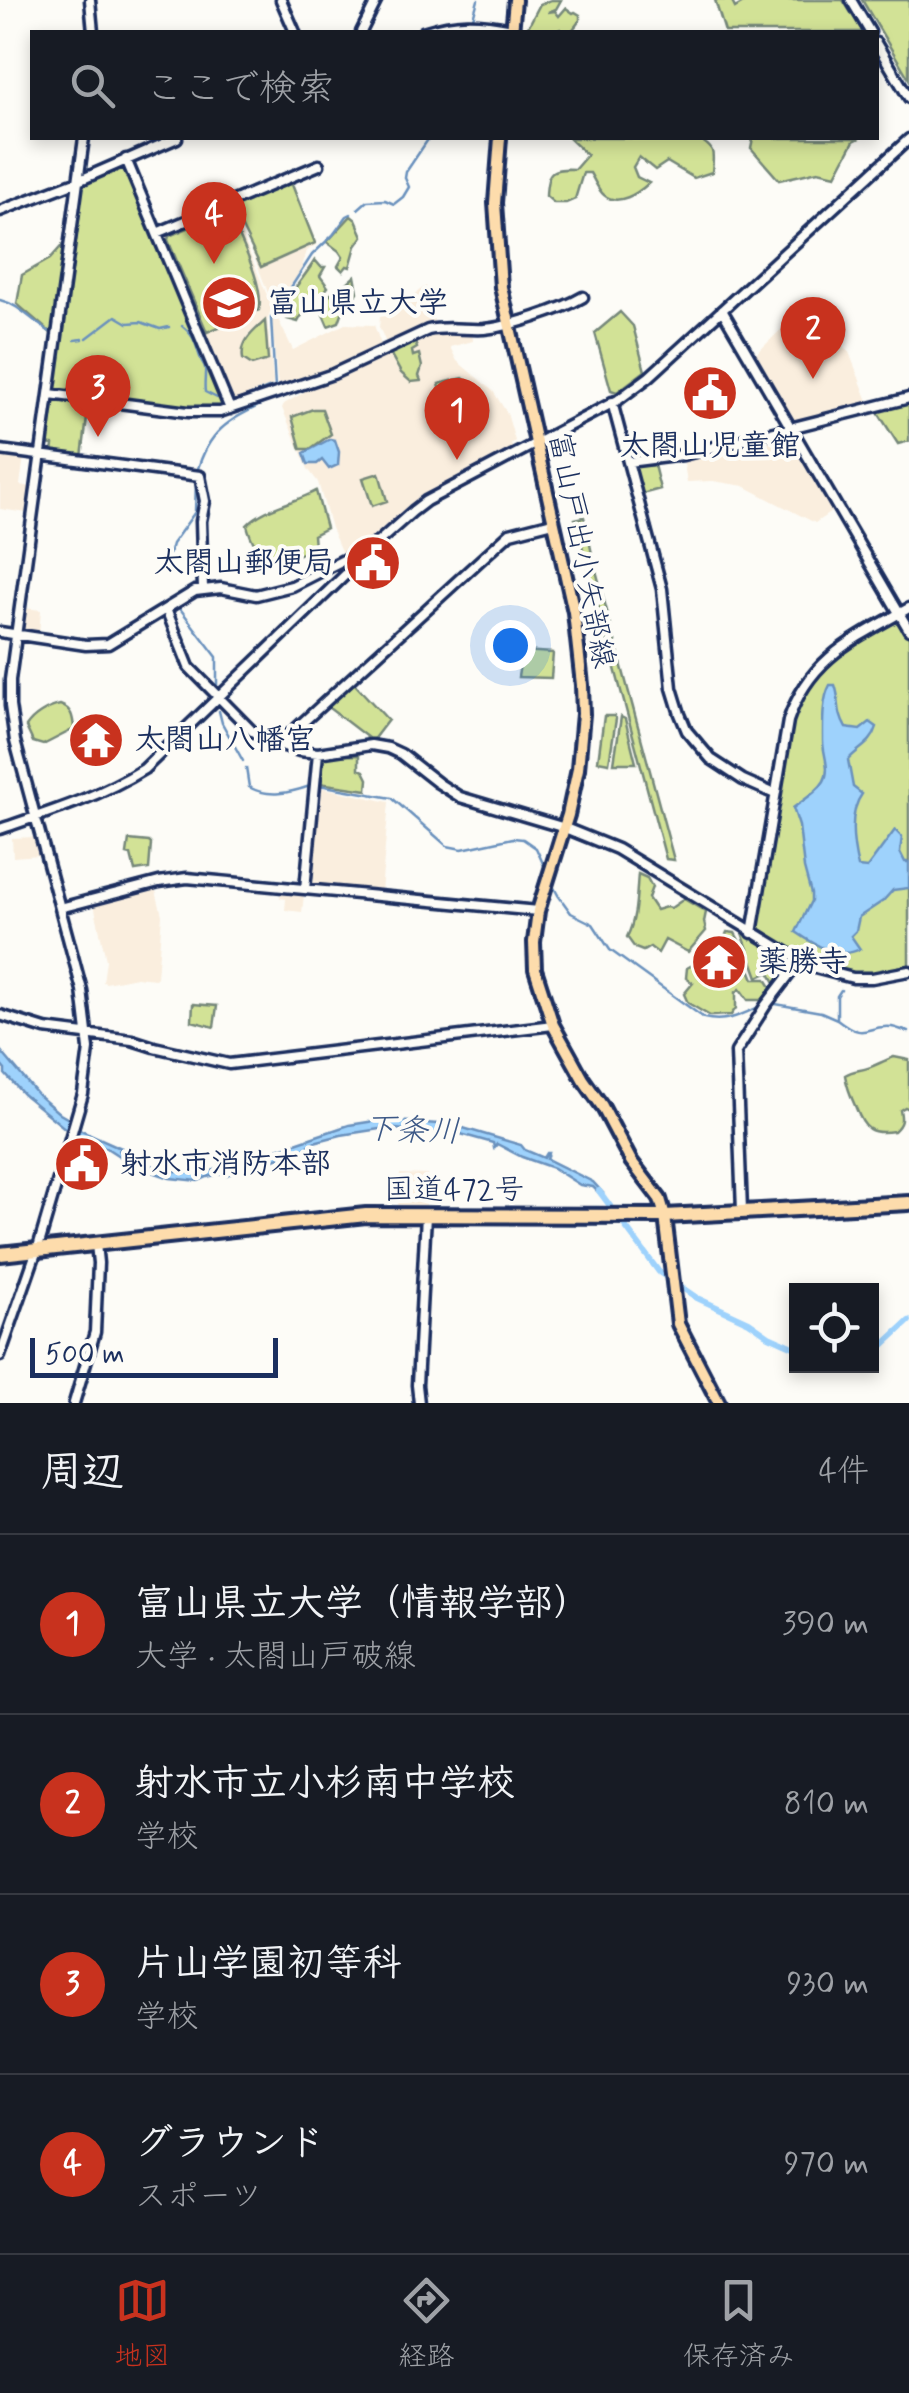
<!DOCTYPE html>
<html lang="ja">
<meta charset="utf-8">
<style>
body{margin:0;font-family:Mynerve,"Klee One",sans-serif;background:#242831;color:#f1f3f6}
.controls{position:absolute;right:30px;bottom:30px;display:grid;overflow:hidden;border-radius:0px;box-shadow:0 5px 15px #0003}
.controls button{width:90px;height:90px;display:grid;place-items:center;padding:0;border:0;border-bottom:2px solid #363941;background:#171b24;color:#f1f3f6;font:50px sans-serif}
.scale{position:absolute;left:30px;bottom:25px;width:248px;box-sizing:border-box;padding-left:10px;border:5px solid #1b2f5e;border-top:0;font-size:28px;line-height:35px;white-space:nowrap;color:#1b2f5e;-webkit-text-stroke:8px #fdfcf7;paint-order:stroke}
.you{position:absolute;left:510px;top:645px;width:35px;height:35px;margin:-25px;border:8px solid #fff;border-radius:50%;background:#1a73e8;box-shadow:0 0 0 15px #1a73e833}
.badge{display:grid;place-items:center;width:65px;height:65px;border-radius:50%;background:#c8321e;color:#fff;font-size:32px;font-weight:700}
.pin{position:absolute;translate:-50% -82px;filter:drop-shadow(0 2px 5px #0008)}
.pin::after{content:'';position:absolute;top:52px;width:35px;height:30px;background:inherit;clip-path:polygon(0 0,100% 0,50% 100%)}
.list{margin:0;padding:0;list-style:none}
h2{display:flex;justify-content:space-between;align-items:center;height:130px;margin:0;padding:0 40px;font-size:42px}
h2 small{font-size:32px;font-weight:400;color:#9ea1a6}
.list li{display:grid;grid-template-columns:65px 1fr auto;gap:30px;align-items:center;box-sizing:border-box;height:180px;padding:0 40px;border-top:2px solid #363941}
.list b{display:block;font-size:38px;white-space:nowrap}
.list p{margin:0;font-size:32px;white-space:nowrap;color:#9ea1a6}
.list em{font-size:32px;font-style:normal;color:#9ea1a6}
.icon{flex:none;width:55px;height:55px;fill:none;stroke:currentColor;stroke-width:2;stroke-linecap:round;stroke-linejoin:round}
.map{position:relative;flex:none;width:909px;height:1403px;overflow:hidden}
.search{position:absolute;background:#171b24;box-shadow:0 5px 15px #0003;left:30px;right:30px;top:30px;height:110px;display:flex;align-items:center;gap:25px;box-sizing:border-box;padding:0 35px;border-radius:0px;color:#9ea1a6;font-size:38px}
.sheet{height:850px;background:#171b24}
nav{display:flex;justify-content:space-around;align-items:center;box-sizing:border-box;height:140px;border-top:2px solid #363941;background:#171b24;font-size:28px;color:#9ea1a6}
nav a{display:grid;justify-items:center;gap:5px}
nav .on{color:#c8321e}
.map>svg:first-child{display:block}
.built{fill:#faeede}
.green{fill:#d2e296;stroke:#76887a;stroke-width:2.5}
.water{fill:#9ed2fc;stroke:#6a91bd;stroke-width:2.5}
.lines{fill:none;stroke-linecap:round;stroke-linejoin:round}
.stream{stroke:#6a91bd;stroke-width:2.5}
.river{stroke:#9ed2fc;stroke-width:6}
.secondary-casing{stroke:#1b2f5e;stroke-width:15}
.primary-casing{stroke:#1b2f5e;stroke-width:18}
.highway-casing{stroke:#1b2f5e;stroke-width:20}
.secondary{stroke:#fdfcf7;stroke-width:8}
.primary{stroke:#fddcac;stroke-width:10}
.highway{stroke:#fddcac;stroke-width:12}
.labels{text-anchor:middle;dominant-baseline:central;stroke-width:8;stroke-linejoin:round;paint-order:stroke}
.poi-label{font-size:30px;font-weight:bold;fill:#1b2f5e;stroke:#fdfcf7;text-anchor:start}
.street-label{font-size:30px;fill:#1b2f5e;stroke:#fdfcf7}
.water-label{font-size:32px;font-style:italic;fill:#3c5886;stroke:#fdfcf7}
</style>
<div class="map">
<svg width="909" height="1403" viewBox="0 0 909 1403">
<rect width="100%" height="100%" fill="#fdfcf7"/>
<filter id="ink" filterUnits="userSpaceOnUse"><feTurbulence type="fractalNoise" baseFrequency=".01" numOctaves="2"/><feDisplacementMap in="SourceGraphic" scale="20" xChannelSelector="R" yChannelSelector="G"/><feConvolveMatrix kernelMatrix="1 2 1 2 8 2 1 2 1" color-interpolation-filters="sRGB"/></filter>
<g filter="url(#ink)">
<path class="built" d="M291 180 317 244 307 251 301 270 277 305 270 298 234 205Z
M230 206 272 307 267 321 273 380 271 392 234 403 229 401 160 235Z
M426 286 435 326 387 345 379 327 380 317Z
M805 306 849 352 868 401 866 405 795 422 791 420 753 357Z
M275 313 293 350 345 324 374 325 382 347 341 366 278 389 272 321Z
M446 329 472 332 473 341 450 347 457 361 493 391 507 413 515 441 511 444 513 449 410 504 376 534 343 556 331 528 318 482 308 469 282 408 284 404 303 393 302 388 428 332Z
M784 432 791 434 834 510 815 523 744 486 713 481 687 482 683 458Z
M0 453 24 456 20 485 31 487 27 513 0 509Z
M24 608 41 610 39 635 21 631Z
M319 787 389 802 381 892 311 885 309 881Z
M35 837 40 855 13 857 12 838Z
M155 887 162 915 157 977 155 979 136 977 106 983 103 982 106 960 94 904Z
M281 891 302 892 304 895 302 912 285 910 286 899 280 898Z
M400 1174 427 1175 426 1206H398Z"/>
<path class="green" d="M551 0H561L556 9 548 12 555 11 559 16 566 8 573 13 575 12 580 15V20L571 32H562L560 29 554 32 526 31 540 4Z
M715 0H731L735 8 748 0H843L863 32H725Z
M862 0H909V79Z
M569 138H697C715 148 714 151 712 172L694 178 667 162 655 170 639 157 633 167 637 177 649 183C638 193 618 207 604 195 598 190 594 179 590 173H583L575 199 566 203H554L546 196C547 170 551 168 575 169L587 155Z
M753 138H860L854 141 836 175 818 171 779 180 751 148Z
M125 162 226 404 222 407 209 410 54 391 82 183Z
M291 182 315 243 261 267 231 205Z
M223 213H229C239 238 265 285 259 310L207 332 168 240 169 236Z
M351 216 356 220 363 236 356 246 350 267 347 266 343 271 338 266 343 257 339 251 327 242Z
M66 241 52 333V334L17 304 22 275 50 259Z
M315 260 321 267H325L320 276 328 287C318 300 304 308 298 322L287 319 279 311C290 293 304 278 315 260Z
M355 276 358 292 353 300 346 302 339 322 328 326 319 305 333 291 341 299 350 297 346 284Z
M620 312 633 326 645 371 617 392 611 390 595 333Z
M265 321 268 360 252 365 243 359C240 341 253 332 265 321Z
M415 342 417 348 412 351 413 356 419 354 422 367 419 376 421 381 411 382 401 373 390 353Z
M463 378 487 397 459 415 456 421 454 412 446 410 439 384Z
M56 397 89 402 82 457 52 453 53 445 46 444 53 400Z
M909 403V441L898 444 877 411Z
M313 409H322L331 434 310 449H301L292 417Z
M654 465 660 489 642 494 635 469 636 466Z
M379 473 387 501 372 506 363 478Z
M316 491 326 528 313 535 314 547C281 565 258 567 247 525 264 507 294 503 316 491Z
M584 517 594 563 674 860 666 859 575 519Z
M900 615 909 630V971L873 978 826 971 755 932 790 723 798 702 821 667Z
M522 651 553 653 551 678 518 677Z
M351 680 388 720 372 741 325 705Z
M60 705C72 709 73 717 74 729L43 745 33 742 26 727C33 716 47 708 60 705Z
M604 716H614L616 719 609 763 598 761Z
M621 717 625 719 636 763H614Z
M359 755V769L364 771 368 779 367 790 319 783 322 759 324 756Z
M129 840 149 842 151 844 149 869 135 871 131 855 127 854Z
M638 874 647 878 652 887 648 898 656 910 666 907 671 908 684 899 706 912 704 922 706 931 688 952 665 940 658 953 650 947 643 951 635 948 627 937C637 917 636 895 638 874Z
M741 930 795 963 777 986 769 972 758 977Z
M727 932 735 933C744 948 747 963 754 979H766L771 987 763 1000H748L740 989 736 992V1008L731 1015 710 1016 688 1003 684 994 693 983 686 978 687 968 698 962 711 966 722 974 728 971 734 972 739 968 737 959 721 947Z
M193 1004 217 1006 214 1027 192 1021Z
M894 1057 909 1060V1109L905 1107 900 1110C902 1119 902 1124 894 1131 870 1135 864 1129 856 1108 851 1097 847 1088 845 1075 854 1069 863 1071 873 1066 880 1063 886 1060 894 1057Z"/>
<path class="water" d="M330 439 335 440 339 452 338 465 329 469 322 460 317 464H308L304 453Z
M830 685H835C841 702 836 711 846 728L860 730 870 722 877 727C872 744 860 747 848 760L853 787 862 794C848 813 853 846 858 867L867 868 895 830 902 837 900 852 905 862H909V888L893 890 883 901 859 917 856 931 851 936 860 949C838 960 815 945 796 932L811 901V894L804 868 799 826 793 808C803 800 817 793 824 781 831 769 823 754 823 741 823 724 822 699 830 685Z
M0 1050 38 1095 60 1114 72 1121 81 1130 126 1150 128 1154 118 1149 122 1154 164 1170 203 1174 349 1125 381 1120 453 1125 521 1145 525 1150 544 1158 547 1153H549L547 1159 593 1182 603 1193 601 1195 593 1187 580 1185 553 1168 522 1157 497 1144 494 1148 493 1143 450 1131 433 1133 386 1128 341 1135 314 1142 304 1149 226 1175 223 1173 207 1177 198 1181 170 1178 133 1165 105 1147 67 1130 23 1094 5 1074V1070L0 1064Z"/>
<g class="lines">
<path class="stream" d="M469 32 478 0
M358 209 367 201 385 200 394 204 403 197 409 187 405 178 406 172 429 138
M0 300C21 305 33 323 52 333
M182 326C195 336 195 343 200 357 203 367 206 363 205 374 205 380 204 386 205 392L217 398
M87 338 116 316 128 323 141 322 160 329 169 327
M75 340 83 339
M275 388 271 318 312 255 333 235 347 216 351 214
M234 402 271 387
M197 472C209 429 230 420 266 402
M169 555 172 544 195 512 196 480
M178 606 217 657V688
M219 711 222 723 243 761
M246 768 249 787C268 798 290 793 310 786
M319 785 392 798 447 846 462 849 513 838 523 839 536 848 546 870
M551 882 558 895 571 913 593 924 610 950 704 1018C726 1024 743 1014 763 1005
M770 1003 821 1012 837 1019V996L841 990
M837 1019C868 1043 864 1024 892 1027 898 1028 903 1031 909 1032"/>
<path class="river" d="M599 1191 659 1272 697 1298 749 1322 769 1336 796 1348
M872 1352 881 1347 909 1321"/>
<g class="secondary-casing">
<path id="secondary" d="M90 0 93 32
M281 0 295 32
M851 0 870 32
M361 32 377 0
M423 32C457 21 478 22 512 29
M876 43 909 98
M126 159 230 409
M0 211 78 181 177 138
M157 233 319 165
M722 310 909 630
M50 394 188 412H220L333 374 428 330C447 326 465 330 484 329 509 327 561 310 583 297
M612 402 662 589 672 688 680 714 687 731 711 759 743 780 775 794
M0 450 200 476 205 501 201 521 203 589
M628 462 683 455 909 398
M166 609 189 667 252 731 266 740 299 751 318 753 371 745 388 748 401 754 438 783 460 797 565 828 617 849 811 967 853 978H872L909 971
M0 632 86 645 108 644 195 591 221 588 256 595 292 586 377 543 413 511 426 501 618 400 649 377 909 139
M278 745 510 533 553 522
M0 829C50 812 99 797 144 769L371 550
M305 889 318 753
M60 908 159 882 187 878 538 911
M752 933 788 721C809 658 854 639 909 608
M0 1015 45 1029 132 1040 154 1047 229 1064 553 1025
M742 1211 736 1052 766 1005 799 962
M0 1356 39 1244 83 1094 89 1049 82 990 15 741 10 706V680L84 138
M74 1403 95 1332 98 1263 96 1244
M419 1403 417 1385 426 1215"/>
</g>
<g class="primary-casing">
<path id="primary" d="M512 32 515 0
M500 138 495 203 501 287 574 612 582 685 583 714 578 769 568 815 538 911 534 942 535 969 553 1025 583 1079 602 1106 631 1161 660 1199 665 1216 678 1324 719 1403"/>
</g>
<g class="highway-casing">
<path id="highway" d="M0 1254 366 1215 665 1216 909 1203"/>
</g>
<use href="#secondary" class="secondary"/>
<use href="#primary" class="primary"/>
<use href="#highway" class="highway"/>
</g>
</g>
<defs>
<g id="university-disc" transform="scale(2.875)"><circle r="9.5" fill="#c8321e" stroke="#fdfcf7"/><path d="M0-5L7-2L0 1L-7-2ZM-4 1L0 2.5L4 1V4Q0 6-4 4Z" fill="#fff"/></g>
<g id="civic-disc" transform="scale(2.875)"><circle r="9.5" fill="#c8321e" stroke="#fdfcf7"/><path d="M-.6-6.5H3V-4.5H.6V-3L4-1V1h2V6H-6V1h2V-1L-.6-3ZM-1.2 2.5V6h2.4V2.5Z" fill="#fff"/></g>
<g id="temple-disc" transform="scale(2.875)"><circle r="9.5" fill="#c8321e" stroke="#fdfcf7"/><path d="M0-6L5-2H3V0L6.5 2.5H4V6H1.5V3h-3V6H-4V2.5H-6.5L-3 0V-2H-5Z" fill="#fff"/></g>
</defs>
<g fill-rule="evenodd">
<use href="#university-disc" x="229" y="303"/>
<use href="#civic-disc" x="710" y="393"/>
<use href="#civic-disc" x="373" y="563"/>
<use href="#temple-disc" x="96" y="740"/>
<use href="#temple-disc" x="719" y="962"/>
<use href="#civic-disc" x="82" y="1164"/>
</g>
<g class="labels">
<g class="poi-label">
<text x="268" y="303">富山県立大学</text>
<text x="710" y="446" text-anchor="middle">太閤山児童館</text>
<text x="334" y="563" text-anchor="end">太閤山郵便局</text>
<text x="135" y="740">太閤山八幡宮</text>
<text x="758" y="962">薬勝寺</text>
<text x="121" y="1164">射水市消防本部</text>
</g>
<g class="street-label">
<text transform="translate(581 550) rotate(79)">富山戸出小矢部線</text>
<text x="454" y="1190">国道472号</text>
</g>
<g class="water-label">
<text transform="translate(412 1131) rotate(2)">下条川</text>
</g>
</g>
</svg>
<div class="controls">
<button><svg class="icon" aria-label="locate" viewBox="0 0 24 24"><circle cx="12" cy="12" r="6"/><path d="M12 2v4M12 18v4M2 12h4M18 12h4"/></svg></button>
</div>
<div class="scale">500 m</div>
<div class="you"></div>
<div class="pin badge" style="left:457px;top:460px">1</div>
<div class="pin badge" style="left:813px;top:379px">2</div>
<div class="pin badge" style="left:98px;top:437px">3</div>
<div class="pin badge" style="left:214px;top:264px">4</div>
<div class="search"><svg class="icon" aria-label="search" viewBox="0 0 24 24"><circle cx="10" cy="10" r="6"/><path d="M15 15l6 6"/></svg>ここで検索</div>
</div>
<section class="sheet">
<h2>周辺<small>4件</small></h2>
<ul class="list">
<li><span class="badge">1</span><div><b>富山県立大学（情報学部）</b><p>大学 · 太閤山戸破線</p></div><em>390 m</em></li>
<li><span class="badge">2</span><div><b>射水市立小杉南中学校</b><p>学校</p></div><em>810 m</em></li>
<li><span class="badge">3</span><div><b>片山学園初等科</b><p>学校</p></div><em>930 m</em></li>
<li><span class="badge">4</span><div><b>グラウンド</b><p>スポーツ</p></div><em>970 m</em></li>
</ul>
</section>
<nav>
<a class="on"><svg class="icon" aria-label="map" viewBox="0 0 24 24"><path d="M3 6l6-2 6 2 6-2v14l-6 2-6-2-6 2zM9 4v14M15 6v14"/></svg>地図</a>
<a><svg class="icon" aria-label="directions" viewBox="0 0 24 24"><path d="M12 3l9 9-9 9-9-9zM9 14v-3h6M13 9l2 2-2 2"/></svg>経路</a>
<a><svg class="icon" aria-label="saved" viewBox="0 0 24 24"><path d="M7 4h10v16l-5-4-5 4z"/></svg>保存済み</a>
</nav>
